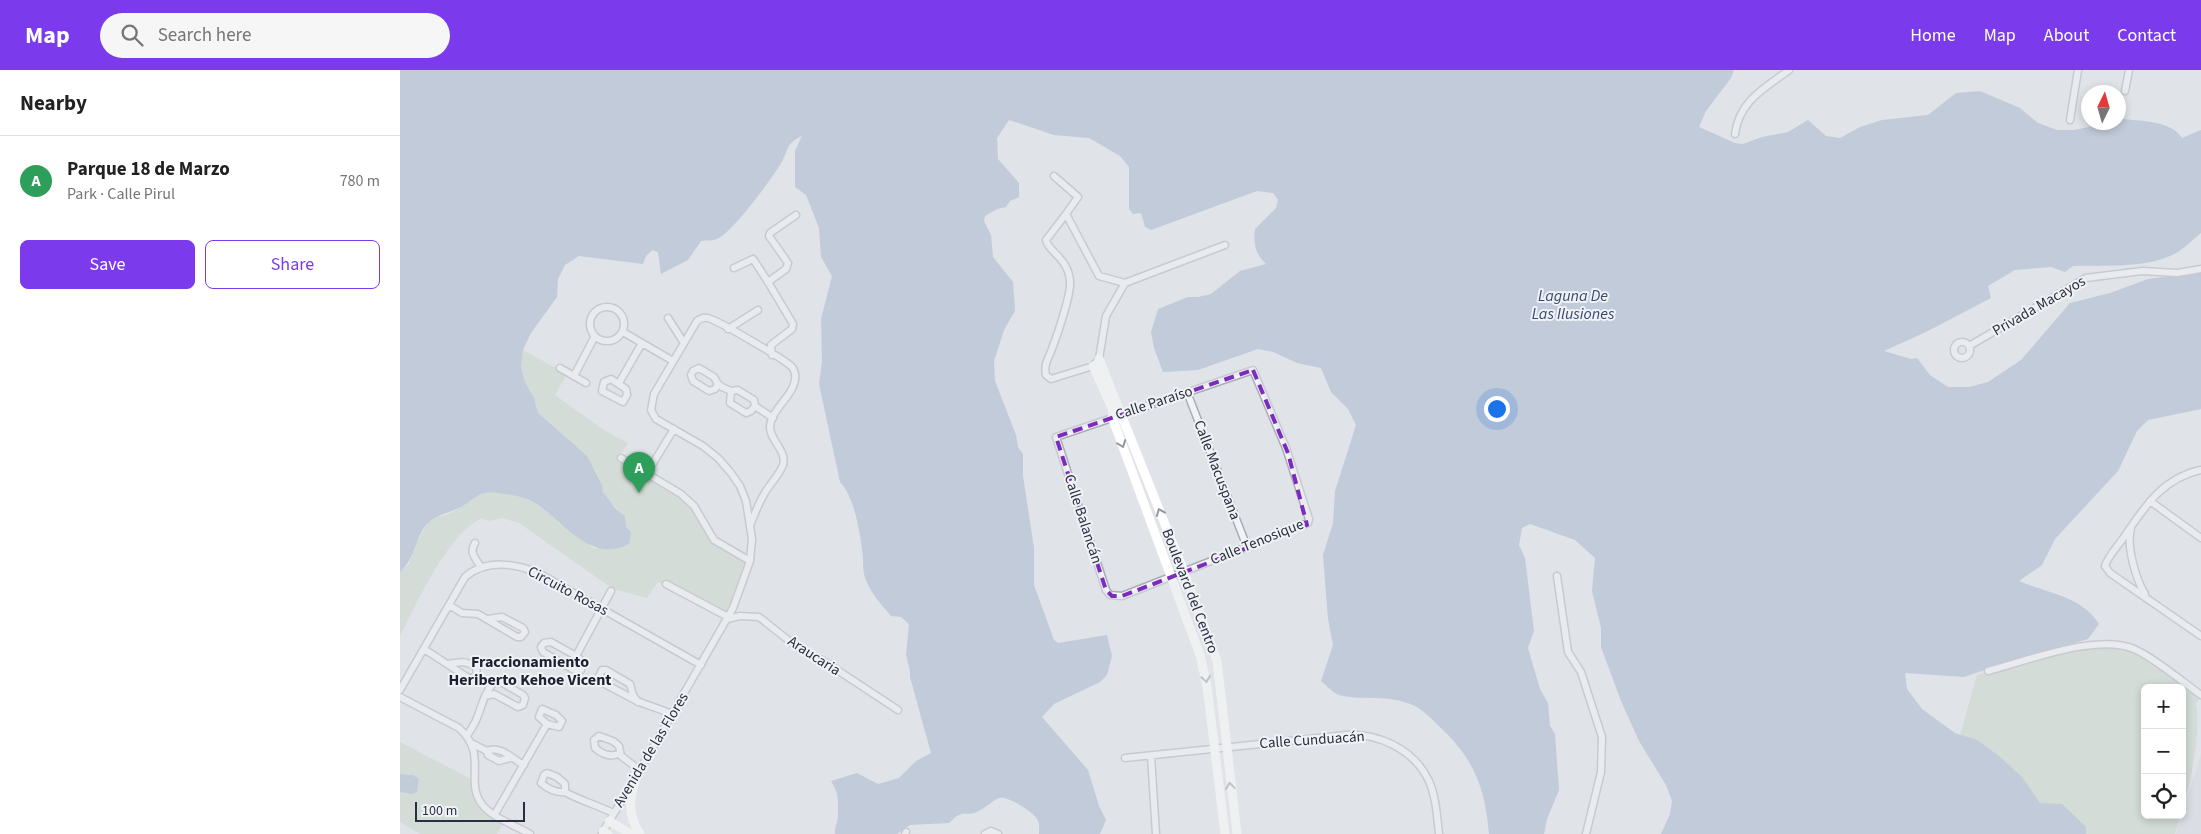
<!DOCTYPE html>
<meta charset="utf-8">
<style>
body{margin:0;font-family:"Source Sans 3",sans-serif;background:#f6f6f6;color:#222}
.controls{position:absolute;right:15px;bottom:15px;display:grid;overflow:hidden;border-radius:8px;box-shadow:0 2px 8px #0003}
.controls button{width:45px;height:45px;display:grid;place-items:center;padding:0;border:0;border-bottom:1px solid #e0e0e0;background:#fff;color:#222;font:25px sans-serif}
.compass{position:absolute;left:1681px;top:15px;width:45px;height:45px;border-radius:50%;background:#fff;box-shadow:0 2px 8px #0003;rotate:5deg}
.scale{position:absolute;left:15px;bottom:12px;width:110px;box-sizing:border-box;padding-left:5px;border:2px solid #2a2f3f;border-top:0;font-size:14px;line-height:18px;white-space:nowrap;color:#2a2f3f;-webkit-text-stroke:4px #f0f2f6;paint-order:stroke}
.you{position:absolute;left:1096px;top:338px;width:18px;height:18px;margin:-12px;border:4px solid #fff;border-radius:50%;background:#1a73e8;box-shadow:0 0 0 8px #1a73e833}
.badge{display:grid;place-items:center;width:32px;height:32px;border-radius:50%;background:#7c3aed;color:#fff;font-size:16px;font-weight:700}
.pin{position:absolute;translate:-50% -41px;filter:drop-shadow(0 1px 2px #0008)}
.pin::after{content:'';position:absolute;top:26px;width:18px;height:15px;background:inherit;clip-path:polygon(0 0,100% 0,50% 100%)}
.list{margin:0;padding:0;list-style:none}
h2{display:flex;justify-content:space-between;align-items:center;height:65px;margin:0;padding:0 20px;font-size:21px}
h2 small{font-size:16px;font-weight:400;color:#767676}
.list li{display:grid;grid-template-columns:32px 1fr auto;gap:15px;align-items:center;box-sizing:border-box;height:90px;padding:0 20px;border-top:1px solid #e0e0e0}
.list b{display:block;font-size:19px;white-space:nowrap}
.list p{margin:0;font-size:16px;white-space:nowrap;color:#767676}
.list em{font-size:16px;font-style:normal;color:#767676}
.actions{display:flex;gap:10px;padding:15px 20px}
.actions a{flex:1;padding:11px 0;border:1px solid #7c3aed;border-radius:8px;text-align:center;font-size:18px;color:#7c3aed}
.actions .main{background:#7c3aed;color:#fff}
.icon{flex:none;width:28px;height:28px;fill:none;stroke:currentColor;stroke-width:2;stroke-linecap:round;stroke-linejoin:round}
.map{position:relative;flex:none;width:1801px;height:764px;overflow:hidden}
header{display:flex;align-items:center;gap:30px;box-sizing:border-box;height:70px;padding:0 25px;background:#7c3aed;color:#fff}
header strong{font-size:24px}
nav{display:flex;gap:28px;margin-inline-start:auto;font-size:18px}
.search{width:350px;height:45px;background:#f6f6f6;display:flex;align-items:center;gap:12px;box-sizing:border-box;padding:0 18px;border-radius:28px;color:#767676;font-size:19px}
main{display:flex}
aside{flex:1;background:#fff}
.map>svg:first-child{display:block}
.built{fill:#d2d5dd}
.green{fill:#c4d2c2}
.water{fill:#9dadc7}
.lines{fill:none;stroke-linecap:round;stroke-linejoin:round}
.street-casing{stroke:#a9adb5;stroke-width:9}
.street{stroke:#f3f4f7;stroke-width:6}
.secondary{stroke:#fff;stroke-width:9}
.oneway{stroke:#94979f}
.marked{fill:none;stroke:#7b2cbf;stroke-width:4;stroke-dasharray:10 6;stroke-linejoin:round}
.labels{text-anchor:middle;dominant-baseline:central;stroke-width:4;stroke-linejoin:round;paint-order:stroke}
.street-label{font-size:15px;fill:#2a2f3f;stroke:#f0f2f6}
.water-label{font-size:16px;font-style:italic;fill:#364a71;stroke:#f0f2f6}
.neighbourhood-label{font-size:16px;font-weight:bold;fill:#1c2030;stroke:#f0f2f6}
</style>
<header>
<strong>Map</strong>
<div class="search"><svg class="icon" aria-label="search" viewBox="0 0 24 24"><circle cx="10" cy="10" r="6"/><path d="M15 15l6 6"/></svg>Search here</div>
<nav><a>Home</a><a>Map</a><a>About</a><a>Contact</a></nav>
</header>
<main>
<aside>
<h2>Nearby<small></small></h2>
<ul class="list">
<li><span class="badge" style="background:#2e9e5b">A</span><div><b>Parque 18 de Marzo</b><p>Park · Calle Pirul</p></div><em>780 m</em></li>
</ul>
<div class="actions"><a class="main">Save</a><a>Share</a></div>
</aside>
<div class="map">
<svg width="1801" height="764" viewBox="0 0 1801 764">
<rect width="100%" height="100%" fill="#e0e3e8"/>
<path class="built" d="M1801 684V764H1776L1782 745Z"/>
<path class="green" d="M123 280 167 304 155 325 204 360 228 373 219 387 269 419 293 437 307 463 348 493 328 547 258 512 247 528 213 519 119 453 102 448 88 451 82 448C48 463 17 533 0 566V502L9 494 15 476 28 453 35 448 49 444 66 434 81 423 93 421 122 427 136 434 195 479 226 457 225 446 210 432 203 422 202 415 195 400 138 343 134 328 125 312 121 297Z
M1687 575 1733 578 1801 625 1796 634C1801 662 1791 712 1782 741V618H1745V745H1781L1775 764H1676L1559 669 1577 605Z
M0 672 75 711 78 729 105 750 97 764H20L0 752V722L12 723 17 722 19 709 13 705 0 704Z"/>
<path class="water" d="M0 0H1334L1331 8 1306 41 1299 57 1335 73 1343 74 1362 67 1388 62 1408 50 1426 66 1440 68 1460 57 1482 50 1528 45 1556 23 1580 21 1620 38 1638 53 1657 60H1674L1708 53 1718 52 1719 50 1723 49C1741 51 1772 51 1782 68L1801 60V163C1791 171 1782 181 1770 186 1744 198 1702 195 1673 196L1665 202 1651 197 1615 200 1588 216 1591 228 1526 262 1484 281 1511 289 1517 288 1530 305 1548 317H1569L1588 312 1621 290 1670 233 1710 223 1748 209 1801 202V339L1748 350 1737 361 1718 401 1655 469 1642 495 1619 511C1647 523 1682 526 1699 554L1688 569 1611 591 1564 607 1505 603 1507 619 1522 639 1555 663 1577 670 1599 686 1622 707 1640 733 1662 734 1686 757V764H1261L1270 744 1272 731 1266 715 1239 671 1221 631 1201 577V558L1192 521 1195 488 1175 470 1130 454 1122 458 1119 475 1125 488 1134 561 1128 578 1140 619 1148 633 1150 656 1155 664 1159 720 1147 749 1144 764H1089C1085 717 1074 689 1040 657 1025 642 1017 634 996 630 977 626 957 630 939 625 933 623 926 615 921 611L933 575 928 549 923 485 933 453 935 421 956 355 948 339 931 322 921 298 897 293 873 282 858 279 798 300 763 302 754 278 751 262 758 239 788 227H798L811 224 840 201 866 194C855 184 853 173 855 159L876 138 878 130 873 123 857 121 751 160 745 157 741 143 733 144 729 139V97L720 86 689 68 654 65 609 50 597 68 598 89 619 113V127L610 131 606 137 597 139 585 146 584 151 591 165 593 187 613 212 615 241 604 260 594 291 595 311 616 365 618 377 623 384V406L634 478V515L654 570 658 573 707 565 712 586 707 605 700 612 654 634 642 647 688 700 699 736 706 750 700 764H639C639 759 640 753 637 749 633 742 608 726 600 728 592 730 585 739 577 742 563 747 564 738 549 753L510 755 497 764H435C434 757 439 750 438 743 438 729 439 724 431 711L457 703 478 714 499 708 516 691 531 683 510 607V601L506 585 509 554 501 547 491 546C480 533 468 520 464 504 463 499 463 493 463 488 461 467 455 427 440 412L419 314 422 292 421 249 432 206 421 187 419 158 406 125 395 117V81L402 66C384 74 389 81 380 95 370 111 332 163 317 169 313 171 306 170 301 171L288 190 261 204 258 182 252 180 246 186 243 194 179 186 165 195 158 209 157 227 131 263 123 280 121 297 125 312 134 328 138 343 187 386 202 415 203 422 215 438 225 446 226 457 231 462 229 474C190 494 165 452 135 433 126 428 117 426 106 424 98 423 92 421 84 423 76 425 69 433 61 437 51 442 36 445 28 453 14 468 16 488 0 502Z
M0 704 13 705 19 709 17 722 12 724 0 722Z"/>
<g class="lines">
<g class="street-casing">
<path id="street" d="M1725 21 1729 0
M1670 50 1678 0
M1335 64C1339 31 1365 18 1389 0
M654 106 678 127 666 144
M666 144 699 206 725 213 706 246 699 289 693 296 651 309 646 305C643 294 650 286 653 276 658 263 671 224 670 212 669 188 648 182 646 170Z
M334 198 353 189 368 212 386 199 388 193 369 166 370 163 396 145
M368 212 393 254 392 259 371 275 372 285
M725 213 825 175
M190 254a17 17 0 1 1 34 0a17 17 0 1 1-34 0Z
M268 248 284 273
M328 259 358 240
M223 262 273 291
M1554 280a8 8 0 1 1 16 0a8 8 0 1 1-16 0Z
M1569 276 1686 208 1742 201 1777 203 1801 199
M160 298 186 313
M853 300 886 378 909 449 908 453 722 526 710 525 706 520 656 367Z
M174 306 195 266
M211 309 226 319 227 325 223 332 202 321 204 312Z
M219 313 242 273
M318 314 315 319 309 321 293 311 291 305 293 301 299 298 314 307 318 314 322 317 331 321 338 320 354 330 355 336 373 348
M331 321 330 333 346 343 351 341 355 336
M787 322 847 477
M221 388 281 424 294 436 314 470 350 491
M1801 400C1763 408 1745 436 1724 467 1718 476 1708 486 1705 496L1710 503 1801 566
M247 403 274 359
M1750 431 1801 468
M1731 459C1726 475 1736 510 1745 524
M75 473C69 482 75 488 81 497
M1157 506 1168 582 1181 602 1202 667 1201 702 1186 764
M266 514 328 547
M49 535 62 543 78 544 117 567H121L125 562 123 558 102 547 88 549
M327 549 340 546 359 547 402 581 422 590 498 640
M24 579 70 609 77 605 76 597C62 590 63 592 48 594
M176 586 151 572 144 573 141 577 143 582 174 600H181L183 592 176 586 211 521
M1588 601C1627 591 1697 563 1734 579 1753 587 1783 612 1801 625
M0 620 65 507C86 489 116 493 140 504L301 595
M0 627 59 658C88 684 65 710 81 733 89 746 116 756 130 764
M238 632 233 625 230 614 206 600H202L199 606 201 612 237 631C249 636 261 639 273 645
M67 666C70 660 75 654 77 648 82 635 84 624 94 612H101L123 625 125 628 123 635 118 637 94 624 85 626
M73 674 87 681
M220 683C211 688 202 684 195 678L194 670 199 666 213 671 219 676 221 686 240 700
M751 686 756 764
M110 688 99 691 88 685 87 681C101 675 112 689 124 695
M725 688 946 665C978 663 1014 679 1029 711 1036 727 1037 746 1039 764
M237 705 333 538 350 491 352 469 346 431 340 416 331 403 318 388 303 376 256 349 251 340 254 324 297 251C301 248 304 247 308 248 319 251 384 289 392 297 394 299 394 301 395 304 398 323 372 337 370 356 369 370 387 380 383 395 380 403 373 411 368 418 360 429 356 441 351 453
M165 722C156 723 148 719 141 713L144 705 147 703 157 707 165 714V722C181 731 197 735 213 743
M95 744 147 654 139 647 142 639 156 645 162 651 159 657 147 654
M202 763 232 714
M505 764 506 762
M585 764 591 761 598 764"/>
</g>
<use href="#street" class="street"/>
<path class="secondary" d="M699 289 784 502 817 591 837 764
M693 296 712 338 713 350 800 585 807 616 825 764
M239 702C229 723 226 744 240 764
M209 751 231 764
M203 761 208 764"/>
</g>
<defs><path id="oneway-chevron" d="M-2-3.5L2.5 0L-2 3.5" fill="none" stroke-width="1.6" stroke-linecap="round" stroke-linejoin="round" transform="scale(1.25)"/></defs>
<g class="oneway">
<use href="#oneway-chevron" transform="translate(722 374) rotate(69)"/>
<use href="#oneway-chevron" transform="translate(760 442) rotate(-112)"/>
<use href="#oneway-chevron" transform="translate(806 609) rotate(82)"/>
<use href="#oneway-chevron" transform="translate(830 716) rotate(-98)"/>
</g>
<path d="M0 0H1801V764H0ZM853 300 888 383 907 455 722 526H712L706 520 656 367Z" fill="#e0e3e8" fill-opacity=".55" fill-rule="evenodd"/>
<path class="marked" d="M853 300 888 383 907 455 722 526H712L706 520 656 367Z"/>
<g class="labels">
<g class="street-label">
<text transform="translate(1639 236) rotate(-30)">Privada Macayos</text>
<text transform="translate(754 333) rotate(-18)">Calle Paraíso</text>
<text transform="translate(817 400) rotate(69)">Calle Macuspana</text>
<text transform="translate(683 449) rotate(72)">Calle Balancán</text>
<text transform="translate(857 472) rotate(-22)">Calle Tenosique</text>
<text transform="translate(168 521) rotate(28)">Circuito Rosas</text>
<text transform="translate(790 521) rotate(69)">Boulevard del Centro</text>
<text transform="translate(414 586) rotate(33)">Araucaria</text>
<text transform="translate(912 670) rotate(-4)">Calle Cunduacán</text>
<text transform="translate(251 680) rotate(-59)">Avenida de las Flores</text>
</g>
<g class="water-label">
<text x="1173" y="226">Laguna De<tspan x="1173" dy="18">Las Ilusiones</tspan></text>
</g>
<g class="neighbourhood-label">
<text x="130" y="592">Fraccionamiento<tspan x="130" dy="18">Heriberto Kehoe Vicent</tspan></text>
</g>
</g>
</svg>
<div class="controls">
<button>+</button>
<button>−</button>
<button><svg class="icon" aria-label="locate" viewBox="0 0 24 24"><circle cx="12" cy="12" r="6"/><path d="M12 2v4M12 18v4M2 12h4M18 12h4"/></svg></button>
</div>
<svg class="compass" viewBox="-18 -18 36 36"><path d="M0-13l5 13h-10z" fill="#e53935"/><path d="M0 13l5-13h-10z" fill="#767676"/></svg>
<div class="scale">100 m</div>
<div class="you"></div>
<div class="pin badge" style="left:239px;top:423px;background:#2e9e5b">A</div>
</div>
</main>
